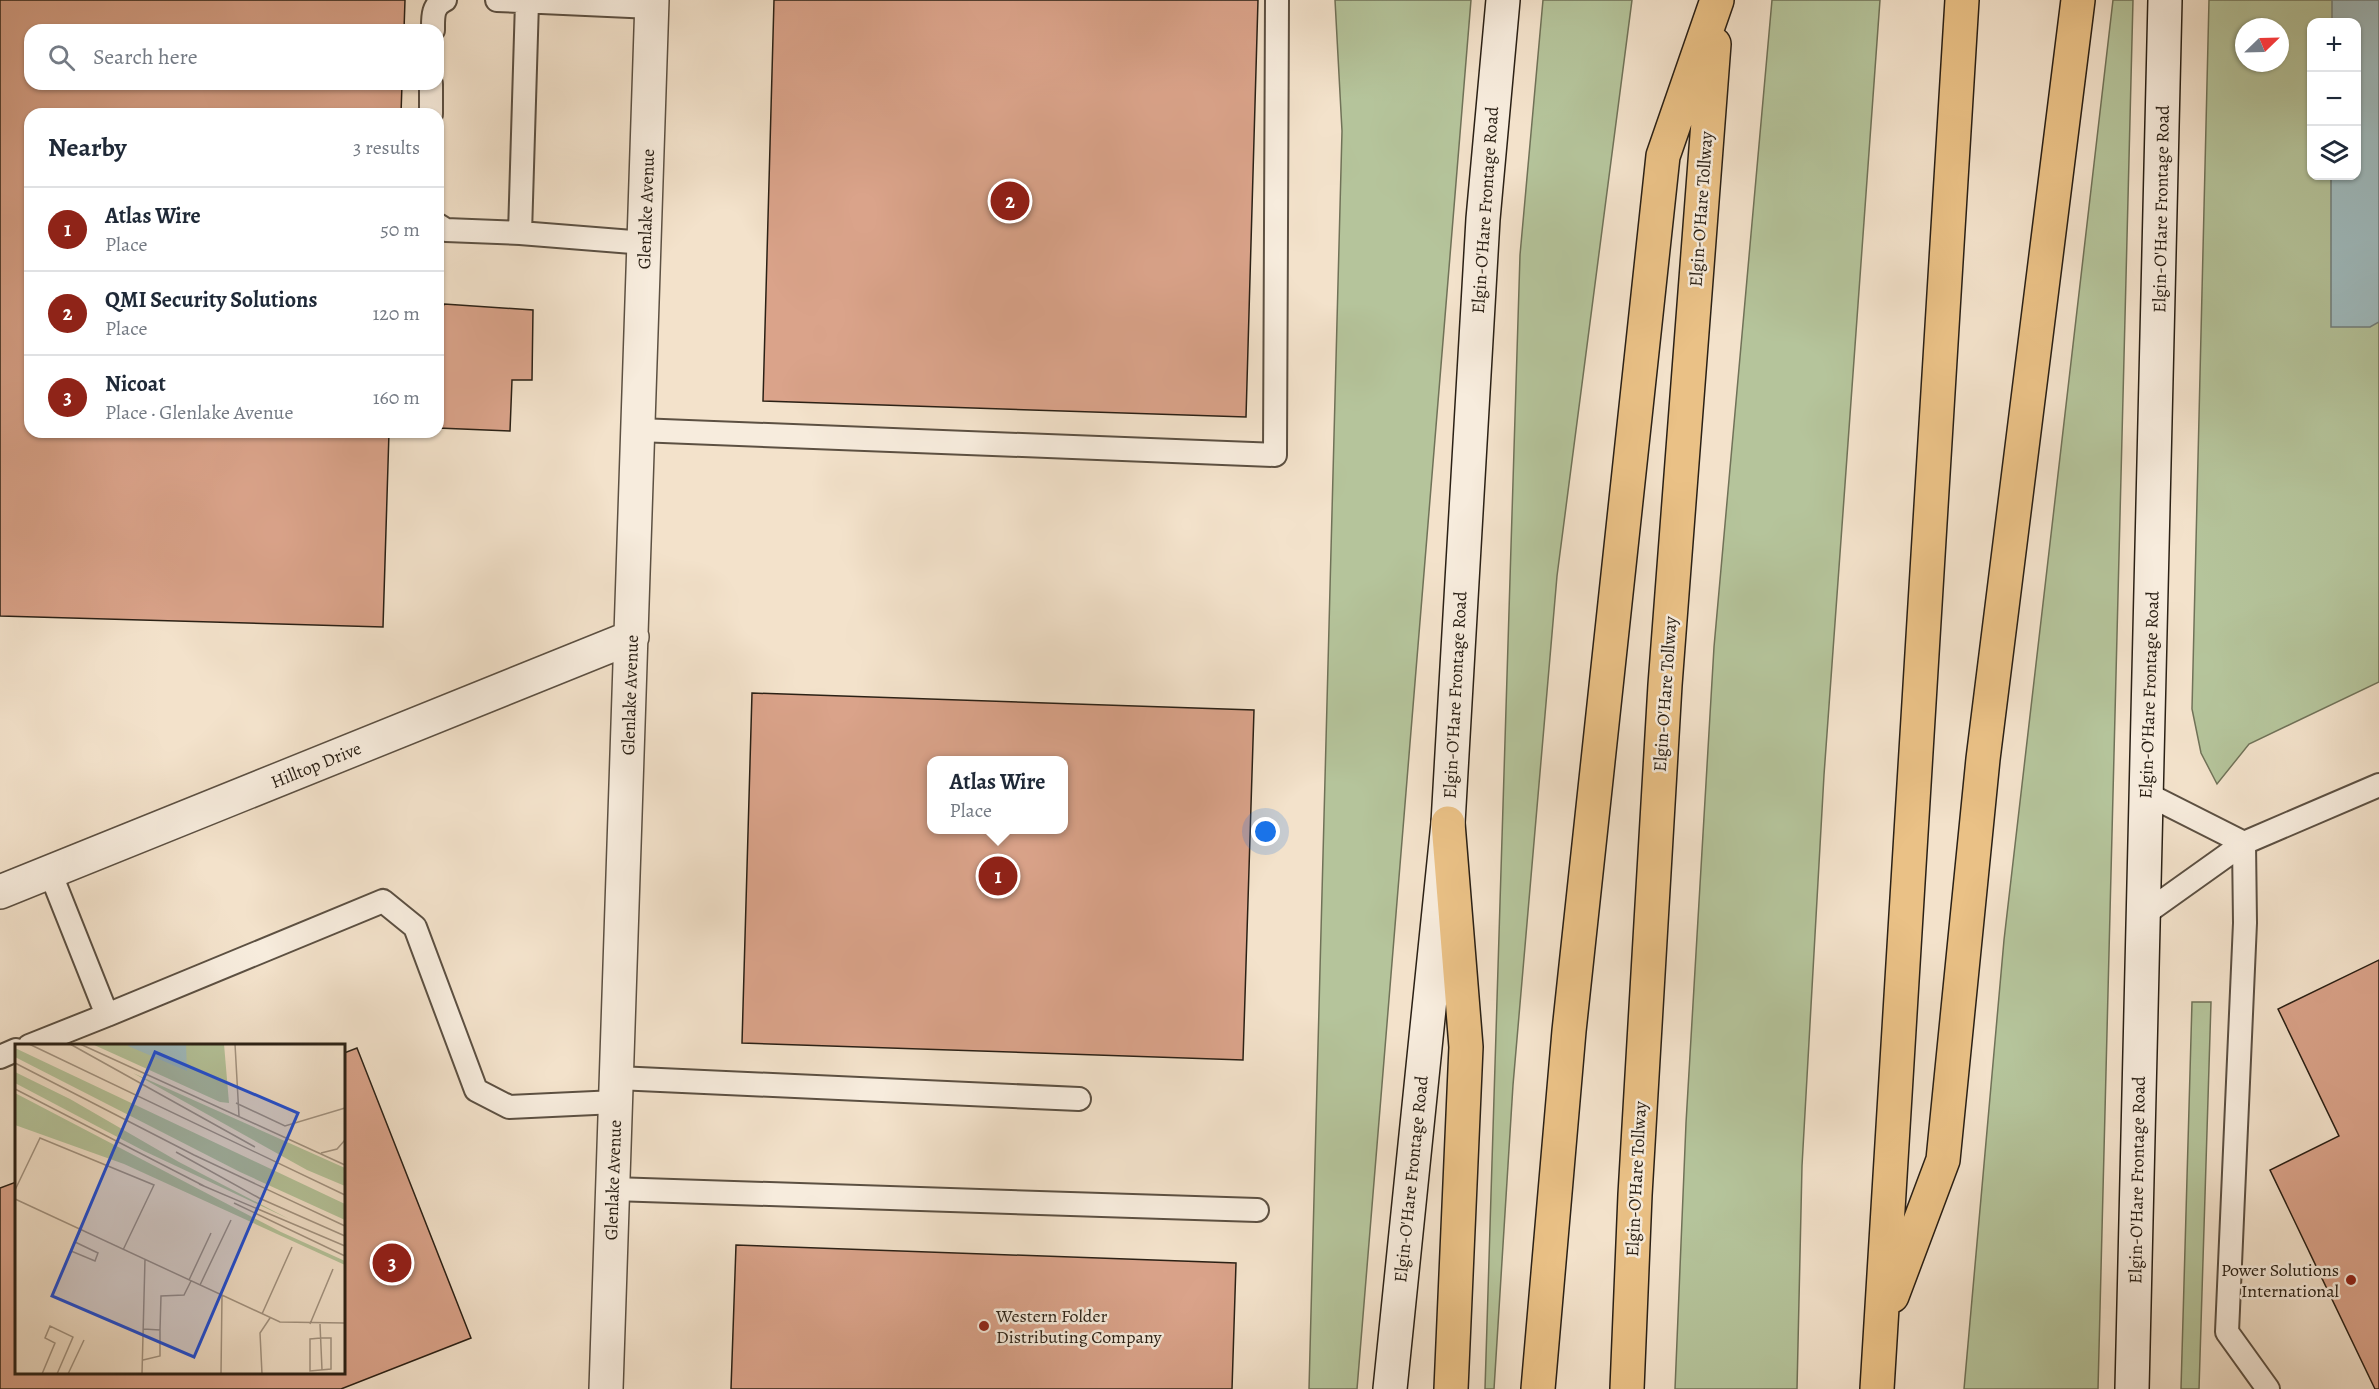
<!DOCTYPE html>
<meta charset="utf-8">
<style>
body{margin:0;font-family:Alegreya,serif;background:#f6f6f7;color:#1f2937}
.controls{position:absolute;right:18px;top:18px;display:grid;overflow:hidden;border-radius:12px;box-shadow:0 2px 4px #0004}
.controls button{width:54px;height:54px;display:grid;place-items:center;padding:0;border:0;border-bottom:2px solid #e0e1e3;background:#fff;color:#1f2937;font:30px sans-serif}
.compass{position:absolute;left:2235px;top:18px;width:54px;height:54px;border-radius:50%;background:#fff;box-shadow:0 2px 4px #0004;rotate:67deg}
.you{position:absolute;left:1266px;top:832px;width:21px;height:21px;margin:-15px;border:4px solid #fff;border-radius:50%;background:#1a73e8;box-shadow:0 0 0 9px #1a73e833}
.badge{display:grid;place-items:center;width:39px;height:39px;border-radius:50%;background:#8f2418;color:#fff;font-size:20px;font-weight:700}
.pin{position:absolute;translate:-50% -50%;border:3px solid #fff;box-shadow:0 2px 6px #0006}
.popup{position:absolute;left:927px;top:756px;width:141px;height:78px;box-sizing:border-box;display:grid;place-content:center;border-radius:12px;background:#fff;filter:drop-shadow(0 2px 4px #0005);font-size:20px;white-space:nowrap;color:#747a83}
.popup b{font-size:22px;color:#1f2937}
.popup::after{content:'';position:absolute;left:50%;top:100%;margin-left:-12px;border:12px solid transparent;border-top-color:#fff}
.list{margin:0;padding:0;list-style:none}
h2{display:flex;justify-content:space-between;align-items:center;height:78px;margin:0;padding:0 24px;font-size:26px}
h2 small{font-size:20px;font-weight:400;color:#747a83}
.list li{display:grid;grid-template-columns:39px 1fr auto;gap:18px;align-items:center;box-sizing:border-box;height:84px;padding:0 24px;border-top:2px solid #e0e1e3}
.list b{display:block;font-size:22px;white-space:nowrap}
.list p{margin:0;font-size:20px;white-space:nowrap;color:#747a83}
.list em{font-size:20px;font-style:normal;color:#747a83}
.icon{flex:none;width:33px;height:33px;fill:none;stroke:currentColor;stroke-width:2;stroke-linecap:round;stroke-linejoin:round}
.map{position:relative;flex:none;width:2379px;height:1389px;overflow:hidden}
.search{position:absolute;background:#fff;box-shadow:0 2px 4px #0004;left:24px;top:24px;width:420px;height:66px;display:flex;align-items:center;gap:15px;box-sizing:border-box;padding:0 21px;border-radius:18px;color:#747a83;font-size:22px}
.panel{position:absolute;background:#fff;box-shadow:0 2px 4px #0004;left:24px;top:108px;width:420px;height:330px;border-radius:18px}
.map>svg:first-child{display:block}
.green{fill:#b5c49b;stroke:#707258;stroke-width:1.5;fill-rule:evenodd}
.water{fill:#9fbcc0;stroke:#707e7c;stroke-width:1.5}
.building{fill:#daa38a;stroke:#2a2015;stroke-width:1.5;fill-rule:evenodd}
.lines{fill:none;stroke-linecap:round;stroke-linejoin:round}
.service-casing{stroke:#5c5042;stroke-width:26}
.minor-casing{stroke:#5c5042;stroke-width:36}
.secondary-casing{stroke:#2a2015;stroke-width:36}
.motorway-casing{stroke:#2a2015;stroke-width:36}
.service{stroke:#f7ecdd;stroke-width:22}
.minor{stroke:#f7ecdd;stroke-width:33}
.secondary{stroke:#f7ecdd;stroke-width:33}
.motorway{stroke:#eac186;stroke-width:33}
.poi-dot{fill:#8f2418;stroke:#f7ecdd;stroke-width:2}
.labels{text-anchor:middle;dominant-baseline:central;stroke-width:5;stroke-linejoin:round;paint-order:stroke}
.street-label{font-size:18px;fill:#2a2015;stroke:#f7ecdd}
.poi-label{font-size:18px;fill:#2a2015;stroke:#f7ecdd;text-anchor:end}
.inset-road{fill:none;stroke:#a39482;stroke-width:1.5}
.view{fill:#1d4ed8;fill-opacity:0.15;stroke:#1d4ed8;stroke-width:3}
.inset-edge{fill:none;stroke:#2a2015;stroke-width:3}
</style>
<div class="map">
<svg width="2379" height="1389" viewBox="0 0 2379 1389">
<rect width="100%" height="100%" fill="#f3e2cb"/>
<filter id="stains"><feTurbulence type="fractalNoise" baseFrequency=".00333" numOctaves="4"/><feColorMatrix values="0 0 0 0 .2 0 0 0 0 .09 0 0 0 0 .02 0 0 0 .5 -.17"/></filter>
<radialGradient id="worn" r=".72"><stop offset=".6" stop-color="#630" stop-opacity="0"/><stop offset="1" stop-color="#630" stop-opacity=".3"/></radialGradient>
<path class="green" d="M1335 0H1471L1357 1389H1309L1342 131Z
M1543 0H1632L1557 576 1513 1085 1494 1389H1485L1520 255Z
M1772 0H1880L1824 775 1802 1166 1797 1389H1675L1686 1123 1714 647Z
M2113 0H2133L2098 1389H1964L2004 940Z
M2209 0H2379V682L2249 744 2217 784 2201 753 2192 709ZM2312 22H2356V176H2312ZM2244 27H2280V63H2244Z
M2192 1002H2211L2199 1389H2181Z"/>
<path class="water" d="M2332 0H2379V322L2370 327H2331V176H2356V22H2332Z"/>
<path class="building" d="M0 0H405L404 30H30V84H402L401 114H30V432H389L383 627 0 616Z
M774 0H1258L1246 417 763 401Z
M444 304 533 310 532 380H512L510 431 438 428V318H440Z
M752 693 1254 710 1243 1060 742 1043ZM932 760H1064V830H932Z
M2379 960V1389H2375L2270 1170 2339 1136 2278 1009Z
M357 1048 471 1338 341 1389H0V1188L16 1182V1372H344V1053Z
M736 1245 1236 1263 1232 1389H731Z"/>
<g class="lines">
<g class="service-casing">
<path id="service" d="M497 0 652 7
M433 30C433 18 432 5 445 0
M431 114V84
M438 225 446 230 520 233 527 2
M520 233 645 243
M638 430 1275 455 1277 0
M2145 793 2244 843
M2244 843 2245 923 2227 1332 2268 1389
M50 872 107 1015 383 901 415 927 476 1090 509 1107 616 1102
M2143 915 2244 843 2379 785
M29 1046 107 1015
M0 1057 16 1050
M617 1078 1079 1099
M613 1189 1257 1210"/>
</g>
<g class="minor-casing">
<path id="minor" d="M0 892 632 637
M606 1389 652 0"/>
</g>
<g class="secondary-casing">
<path id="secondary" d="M1390 1389 1448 823 1483 219 1503 0
M2132 1389 2165 0"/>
</g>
<g class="motorway-casing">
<path id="motorway" d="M1448 823 1466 1047 1451 1389
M1892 1296 1943 1160 1983 759 2078 0
M1538 1389 1569 1031 1663 156 1717 0
M1627 1389 1635 1195 1665 685 1714 44
M1877 1389 1962 0"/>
</g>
<use href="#service" class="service"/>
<use href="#minor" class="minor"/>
<use href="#secondary" class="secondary"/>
<use href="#motorway" class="motorway"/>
</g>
<g class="poi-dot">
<circle cx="2351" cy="1280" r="6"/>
<circle cx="984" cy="1326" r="6"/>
</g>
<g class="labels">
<g class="street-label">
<text transform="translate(646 209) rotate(-88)">Glenlake Avenue</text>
<text transform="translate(1701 209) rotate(-86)">Elgin-O'Hare Tollway</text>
<text transform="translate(2161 209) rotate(-89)">Elgin-O'Hare Frontage Road</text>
<text transform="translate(1485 210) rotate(-86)">Elgin-O'Hare Frontage Road</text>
<text transform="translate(1665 694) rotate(-86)">Elgin-O'Hare Tollway</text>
<text transform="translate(630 695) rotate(-88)">Glenlake Avenue</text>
<text transform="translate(1455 695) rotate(-87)">Elgin-O'Hare Frontage Road</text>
<text transform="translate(2149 695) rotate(-88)">Elgin-O'Hare Frontage Road</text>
<text transform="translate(316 765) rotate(-22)">Hilltop Drive</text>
<text transform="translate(1411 1179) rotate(-84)">Elgin-O'Hare Frontage Road</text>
<text transform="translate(1636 1179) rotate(-87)">Elgin-O'Hare Tollway</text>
<text transform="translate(613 1180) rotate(-88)">Glenlake Avenue</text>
<text transform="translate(2137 1180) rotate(-89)">Elgin-O'Hare Frontage Road</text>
</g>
<g class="poi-label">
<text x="2339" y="1270">Power Solutions<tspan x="2339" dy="21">International</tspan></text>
<text x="996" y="1316" text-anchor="start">Western Folder<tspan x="996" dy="21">Distributing Company</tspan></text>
</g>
</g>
<g transform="translate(15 1044)">
<rect width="330" height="330" fill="#f3e2cb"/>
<path d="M77 0H209L214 59 205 58ZM0 4 330 160V176L225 128 0 13ZM0 28 55 55 164 118 274 175 129 107 0 39ZM118 29 330 124V142L292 126ZM0 49 266 188 330 217V221L109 120 0 81Z" fill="#b5c49b"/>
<path d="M113 0H171L172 27 113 2Z" fill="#9fbcc0"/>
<path class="inset-road" d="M14 0 330 151M55 0 240 103M65 0 330 121M220 0 224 72M0 19 179 111 330 182M0 45 189 142M221 59 270 82 330 64M161 108 244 154 330 192M306 109 322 105 330 96M184 140 330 202M0 146 25 94 139 141 108 206M0 155 265 278 330 279M219 159 330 212M60 198 83 209 80 217 56 207V206L66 186M174 236 196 189M185 241 216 176M247 270 277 203M295 280 318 225M305 280 307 326M128 285 145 286 146 252 169 251 176 237M306 294H316V325L295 327V295ZM128 316 145 312V286M27 330 40 299 30 294 35 282 58 293 42 330M53 330 69 296M127 330 130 215M206 330 207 251M247 330 245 289 255 274"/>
<path class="view" d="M140 8 283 69 179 313 37 252Z"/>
<rect width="330" height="330" class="inset-edge"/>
</g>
<rect width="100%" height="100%" filter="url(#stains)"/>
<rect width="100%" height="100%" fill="url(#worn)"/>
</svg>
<div class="controls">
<button>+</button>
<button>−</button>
<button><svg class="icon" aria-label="layers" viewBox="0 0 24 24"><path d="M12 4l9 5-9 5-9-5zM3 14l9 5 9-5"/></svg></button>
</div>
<svg class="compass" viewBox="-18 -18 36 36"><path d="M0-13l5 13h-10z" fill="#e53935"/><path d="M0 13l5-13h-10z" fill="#747a83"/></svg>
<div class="you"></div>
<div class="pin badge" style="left:998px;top:876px">1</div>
<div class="popup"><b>Atlas Wire</b>Place</div>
<div class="pin badge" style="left:1010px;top:201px">2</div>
<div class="pin badge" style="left:392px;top:1263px">3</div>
<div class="search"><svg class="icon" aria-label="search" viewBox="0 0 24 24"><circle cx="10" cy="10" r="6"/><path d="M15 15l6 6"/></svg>Search here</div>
<section class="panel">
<h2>Nearby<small>3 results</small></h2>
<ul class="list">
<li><span class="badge">1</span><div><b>Atlas Wire</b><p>Place</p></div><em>50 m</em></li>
<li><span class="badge">2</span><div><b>QMI Security Solutions</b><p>Place</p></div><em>120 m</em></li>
<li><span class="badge">3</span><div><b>Nicoat</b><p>Place · Glenlake Avenue</p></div><em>160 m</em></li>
</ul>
</section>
</div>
